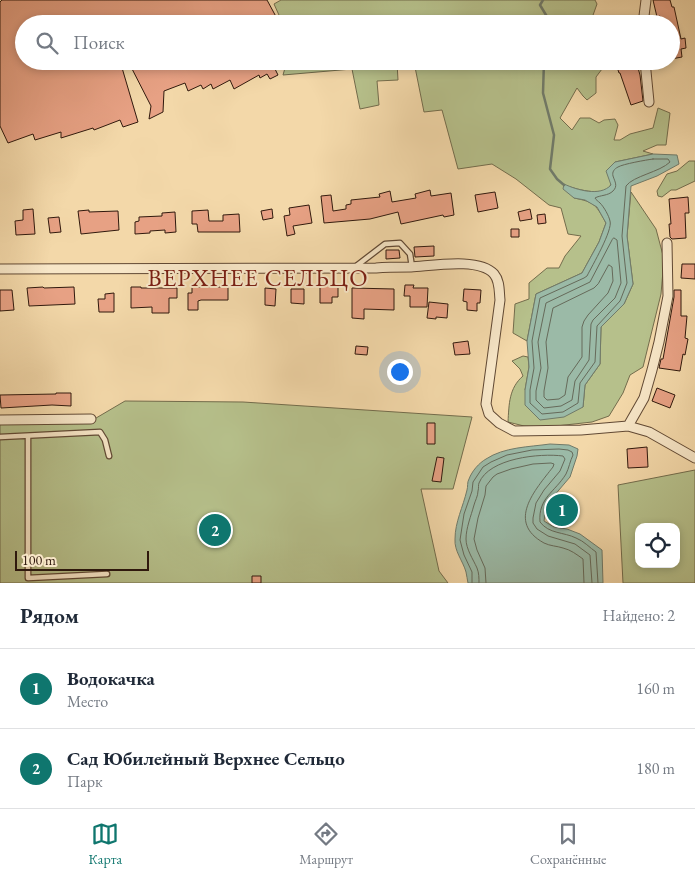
<!DOCTYPE html>
<html lang="ru">
<meta charset="utf-8">
<style>
body{margin:0;font-family:"EB Garamond",serif;background:#f2f2f3;color:#1f2937}
.controls{position:absolute;right:15px;bottom:15px;display:grid;overflow:hidden;border-radius:10px;box-shadow:0 2px 8px #0003}
.controls button{width:45px;height:45px;display:grid;place-items:center;padding:0;border:0;border-bottom:1px solid #e0e1e3;background:#fff;color:#1f2937;font:25px sans-serif}
.scale{position:absolute;left:15px;bottom:12px;width:134px;box-sizing:border-box;padding-left:5px;border:2px solid #30190d;border-top:0;font-size:14px;line-height:18px;white-space:nowrap;color:#30190d;-webkit-text-stroke:4px #f7e6c7;paint-order:stroke}
.you{position:absolute;left:399px;top:371px;width:18px;height:18px;margin:-12px;border:4px solid #fff;border-radius:50%;background:#1a73e8;box-shadow:0 0 0 8px #1a73e833}
.badge{display:grid;place-items:center;width:32px;height:32px;border-radius:50%;background:#0f766e;color:#fff;font-size:16px;font-weight:700}
.pin{position:absolute;translate:-50% -50%;border:2px solid #fff;box-shadow:0 1px 5px #0006}
.list{margin:0;padding:0;list-style:none}
h2{display:flex;justify-content:space-between;align-items:center;height:65px;margin:0;padding:0 20px;font-size:21px}
h2 small{font-size:16px;font-weight:400;color:#747a83}
.list li{display:grid;grid-template-columns:32px 1fr auto;gap:15px;align-items:center;box-sizing:border-box;height:80px;padding:0 20px;border-top:1px solid #e0e1e3}
.list b{display:block;font-size:19px;white-space:nowrap}
.list p{margin:0;font-size:16px;white-space:nowrap;color:#747a83}
.list em{font-size:16px;font-style:normal;color:#747a83}
.icon{flex:none;width:28px;height:28px;fill:none;stroke:currentColor;stroke-width:2;stroke-linecap:round;stroke-linejoin:round}
.map{position:relative;flex:none;width:695px;height:583px;overflow:hidden}
.search{position:absolute;background:#fff;box-shadow:0 2px 8px #0003;left:15px;right:15px;top:15px;height:55px;display:flex;align-items:center;gap:12px;box-sizing:border-box;padding:0 18px;border-radius:28px;color:#747a83;font-size:19px}
.sheet{height:225px;background:#fff}
nav{display:flex;justify-content:space-around;align-items:center;box-sizing:border-box;height:70px;border-top:1px solid #e0e1e3;background:#fff;font-size:14px;color:#747a83}
nav a{display:grid;justify-items:center;gap:2px}
nav .on{color:#0f766e}
.map>svg:first-child{display:block}
.green{fill:#b6c08b;stroke:#736c4c;fill-rule:evenodd}
.water{fill:#9bbaa7;stroke:#707a69}
.lines{fill:none;stroke-linecap:round;stroke-linejoin:round}
.shore{stroke:#666a5a;stroke-width:1}
.stream{stroke:#707a69;stroke-width:2.5}
.building{fill:#e7a184;stroke:#30190d}
.service-casing{stroke:#614934;stroke-width:7}
.minor-casing{stroke:#614934;stroke-width:11}
.service{stroke:#f7e6c7;stroke-width:4.5}
.minor{stroke:#f7e6c7;stroke-width:9}
.labels{text-anchor:middle;dominant-baseline:central;stroke-width:4;stroke-linejoin:round;paint-order:stroke}
.neighbourhood-label{font-size:24px;letter-spacing:1px;fill:#7a1f14;stroke:#f7e6c7}
</style>
<div class="map">
<svg width="695" height="583" viewBox="0 0 695 583">
<rect width="100%" height="100%" fill="#f3d8a9"/>
<filter id="stains"><feTurbulence type="fractalNoise" baseFrequency=".004" numOctaves="4"/><feColorMatrix values="0 0 0 0 .2 0 0 0 0 .09 0 0 0 0 .02 0 0 0 .5 -.17"/></filter>
<radialGradient id="worn" r=".72"><stop offset=".6" stop-color="#630" stop-opacity="0"/><stop offset="1" stop-color="#630" stop-opacity=".3"/></radialGradient>
<path class="green" d="M281 0H595L597 4 592 18 583 24H283L274 4Z
M287 61H608L596 77V93L587 100 583 96 577 88 560 118 572 130 580 118H590L599 123 604 120 615 119 618 125 614 140H620L630 134 653 128 658 108 670 113 666 145H657L643 151 653 154 615 162C614 169 614 180 610 186 604 198 573 188 564 185L574 198C595 202 596 205 606 223L599 242 582 273 536 294 527 341 513 333 515 304 529 299V283L547 268H559L565 256 581 236 568 234 561 208 549 205 516 179 492 164 458 169 442 110 424 112 414 62 397 63 398 80 377 81 379 105 360 109 352 69 283 75Z
M689 161H695V181L676 190H671L662 197 658 196 657 191 667 174 677 171Z
M631 192 656 229 664 259 661 294 643 367 630 375 623 393 609 416 592 422 547 427 524 426 508 422C509 404 509 388 523 376L520 369 512 361 523 356 528 357 529 367 525 390 583 407 585 385 600 364 601 327 624 304 633 284 627 236Z
M125 401 243 402 472 417 453 489H421L439 571 448 583H0V423L91 421Z
M695 470V583H623L618 485ZM639 527H676V564H639Z"/>
<path class="water" d="M653 154 677 155 679 164 657 176 631 186 627 236 633 284 624 304 601 327 600 364 585 385 583 407 564 417 540 420 525 405V390L529 367 527 341 536 294 582 273 599 242 606 223 597 207 585 200 574 198 563 189 564 184C577 190 600 197 611 185L606 171 615 162Z
M550 444 569 445 578 449 577 456 570 477 553 497 546 508 544 521 554 527 567 529 580 534 602 550 603 583H468C467 579 467 576 466 572 463 561 454 551 455 539 455 522 463 507 467 490 468 487 467 482 469 479 472 471 479 463 486 459 504 447 529 447 550 444Z"/>
<g class="lines">
<path class="shore" d="M653 159H668L670 162C660 172 633 176 626 186L622 236 627 283 620 301 597 326 595 362 580 383 578 403 563 412 542 414 530 403V390L534 368 532 341 540 298 584 278 587 276C592 266 613 230 610 221 609 216 604 207 600 203 598 201 596 200 595 198 600 195 608 196 613 191 618 186 615 182 613 176 612 172 614 169 618 167 623 164 646 160 653 159Z
M614 238 617 240 621 283 615 298 593 320 591 324 589 360 575 381 572 400 561 406 544 408 536 400V391L541 368 538 342 546 303 590 282 612 240Z
M609 265 612 267 613 281 608 293 588 315 584 321 582 327V357L568 377 565 395 559 399 547 400 544 397V391L548 368 546 342 553 308 594 288 598 284Z
M472 583V572L464 555 460 540 464 514 472 491 473 482 483 467 491 462 507 455 532 450 559 449 568 450 572 452 573 455C570 461 569 468 566 474 555 492 538 498 540 522 549 534 564 532 576 538 584 541 590 548 596 552L598 583
M479 583C479 578 479 573 477 568 473 559 466 549 466 539 466 528 471 516 474 505 475 501 478 496 478 491 479 488 478 485 479 483 489 458 540 453 563 456L565 459 560 471 544 490 536 503 533 518V523L537 529 548 536 575 544 590 555 592 583
M486 583 485 568 477 550 474 539 478 518 485 495 486 486 493 477 497 474 511 469 533 464 551 463 554 464 553 467C535 490 506 522 544 543 550 546 557 546 563 548 571 550 576 554 583 559L584 583"/>
<path class="stream" d="M543 0 540 5 549 20 547 24
M544 61 543 93 554 135 550 169 557 179 564 185"/>
</g>
<path class="building" d="M2 0H267L280 24H24V61H120L138 122 123 127 120 120 94 130 93 128 61 138V132L35 140 33 134 8 143 0 126V2Z
M653 0H670L672 7H674L681 39 685 38 686 48 681 49 682 57 671 59V24H662L660 16 657 17Z
M128 61H283L274 67 278 75 270 79 267 74 260 78 259 75 234 89 230 80 213 89 211 84 203 89 201 85 188 91 185 83 164 91 163 112 149 119 151 106Z
M615 61H636L640 75 643 101 631 105 620 73H619Z
M430 190 431 196 451 193 454 215 444 217 443 215 401 224 398 212 370 219 324 223 321 196 331 195 333 211 346 209V205L351 204V200L380 197 379 194 390 191 392 202 416 198 415 194Z
M495 192 498 208 478 212 475 195Z
M688 197 689 213H685L686 238 672 239 670 237 669 224H671L669 199Z
M309 205 312 223 293 226 295 234 287 236 284 216 290 215 289 208Z
M33 209 35 234 16 235 15 221 23 220V210Z
M272 209 273 218 263 220 261 211Z
M530 209 532 219 520 221 518 212Z
M89 210V212L118 211 119 230 81 234 78 211Z
M208 210 209 221H223V215L239 214 240 232H198L197 224H192V211Z
M175 212 176 232 165 233V230L150 231V233L135 234V222L139 221V217L162 216V213Z
M545 214 546 223 538 224 537 215Z
M59 217 61 232 50 233 48 218Z
M511 229H519V237H511Z
M434 246V256L415 257 414 247Z
M386 250H399L400 258 386 259Z
M682 264H695V279L681 278Z
M320 285H338V297H332V303H320Z
M405 285H414L413 288H428L427 307H410V296H404Z
M43 287 44 288 74 287 75 304 29 306 27 288Z
M131 287H141V288H177V298H169V313H152V307L131 308Z
M192 287H228V300H201L198 301V310H188V293H192Z
M265 288 276 289 275 306 265 305Z
M352 288 394 289V310L364 309V319L352 318Z
M291 289H304V304L291 303Z
M464 289 481 290 480 303H477V311L467 310V302L463 301Z
M0 290H12L14 310 0 311Z
M674 290H681V316H687L685 338 688 339 685 355 683 354 680 371 659 368 661 359H663L674 297Z
M114 293V312H99L98 299H105V294Z
M429 302 448 304 447 318 436 317V319L427 318Z
M468 341 470 354 455 355 453 343Z
M356 346 368 347 367 355 355 354Z
M657 388 675 395 670 408 652 401Z
M56 393H71V406L52 405 1 408 0 395 56 394Z
M427 423H435V444H427Z
M647 447 648 467 628 468 627 449Z
M437 457 444 458 441 482 432 481Z
M562 503 569 506 563 518 556 514Z
M252 576H261V583H252Z"/>
<g class="lines">
<g class="service-casing">
<path id="service" d="M355 267 385 244 400 243 410 254 412 267
M28 436V578L107 574
M0 437 100 432 105 440 109 456"/>
</g>
<g class="minor-casing">
<path id="minor" d="M643 24 646 0
M645 61 649 102
M0 269 376 268C387 267 399 267 411 267 431 266 479 257 494 274 500 281 499 291 500 300L486 404 489 414 499 423 514 431 581 430 628 426 649 432 695 458
M0 420 91 419
M628 426 644 398 652 370 659 342 668 296 667 243"/>
</g>
<use href="#service" class="service"/>
<use href="#minor" class="minor"/>
</g>
<g class="labels">
<g class="neighbourhood-label">
<text x="258" y="277">ВЕРХНЕЕ СЕЛЬЦО</text>
</g>
</g>
<rect width="100%" height="100%" filter="url(#stains)"/>
<rect width="100%" height="100%" fill="url(#worn)"/>
</svg>
<div class="controls">
<button><svg class="icon" aria-label="locate" viewBox="0 0 24 24"><circle cx="12" cy="12" r="6"/><path d="M12 2v4M12 18v4M2 12h4M18 12h4"/></svg></button>
</div>
<div class="scale">100 m</div>
<div class="you"></div>
<div class="pin badge" style="left:562px;top:510px">1</div>
<div class="pin badge" style="left:215px;top:530px">2</div>
<div class="search"><svg class="icon" aria-label="search" viewBox="0 0 24 24"><circle cx="10" cy="10" r="6"/><path d="M15 15l6 6"/></svg>Поиск</div>
</div>
<section class="sheet">
<h2>Рядом<small>Найдено: 2</small></h2>
<ul class="list">
<li><span class="badge">1</span><div><b>Водокачка</b><p>Место</p></div><em>160 m</em></li>
<li><span class="badge">2</span><div><b>Сад Юбилейный Верхнее Сельцо</b><p>Парк</p></div><em>180 m</em></li>
</ul>
</section>
<nav>
<a class="on"><svg class="icon" aria-label="map" viewBox="0 0 24 24"><path d="M3 6l6-2 6 2 6-2v14l-6 2-6-2-6 2zM9 4v14M15 6v14"/></svg>Карта</a>
<a><svg class="icon" aria-label="directions" viewBox="0 0 24 24"><path d="M12 3l9 9-9 9-9-9zM9 14v-3h6M13 9l2 2-2 2"/></svg>Маршрут</a>
<a><svg class="icon" aria-label="saved" viewBox="0 0 24 24"><path d="M7 4h10v16l-5-4-5 4z"/></svg>Сохранённые</a>
</nav>
